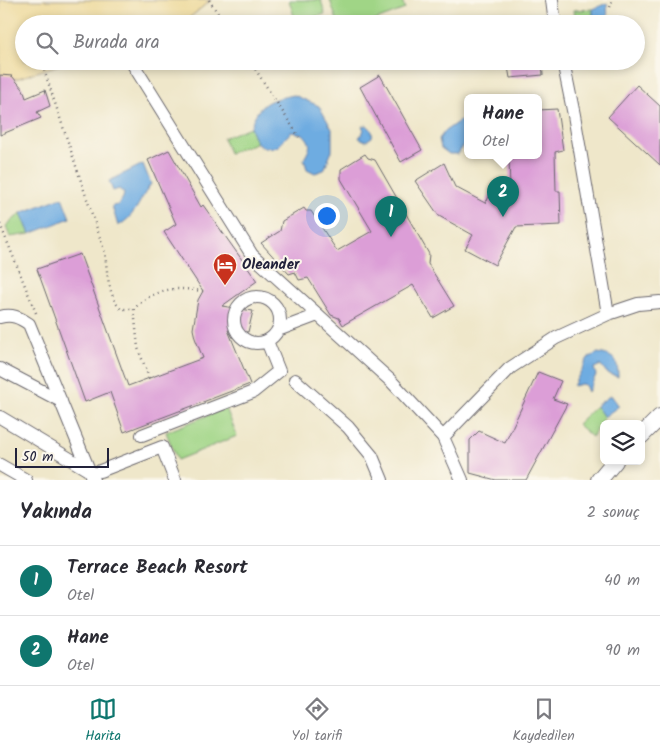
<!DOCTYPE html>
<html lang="tr">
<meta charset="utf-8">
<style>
body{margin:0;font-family:Kalam,sans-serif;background:#f2f2f3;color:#2b2b33}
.controls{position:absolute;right:15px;bottom:15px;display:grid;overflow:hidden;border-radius:8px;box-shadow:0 2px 8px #0003}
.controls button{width:45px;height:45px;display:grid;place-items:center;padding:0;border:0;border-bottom:1px solid #e1e1e2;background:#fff;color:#2b2b33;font:25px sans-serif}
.scale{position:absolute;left:15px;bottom:12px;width:94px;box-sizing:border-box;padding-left:5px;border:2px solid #22223b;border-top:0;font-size:14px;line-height:18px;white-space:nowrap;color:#22223b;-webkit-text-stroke:4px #fbf7ec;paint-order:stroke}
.you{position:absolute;left:326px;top:215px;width:18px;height:18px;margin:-12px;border:4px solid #fff;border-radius:50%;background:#1a73e8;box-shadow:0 0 0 8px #1a73e833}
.badge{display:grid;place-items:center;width:32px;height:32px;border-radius:50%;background:#0f766e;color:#fff;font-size:16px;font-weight:700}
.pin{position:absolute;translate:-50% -41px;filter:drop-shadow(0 1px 2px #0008)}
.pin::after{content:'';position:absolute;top:26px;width:18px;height:15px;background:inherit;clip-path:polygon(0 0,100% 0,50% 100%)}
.popup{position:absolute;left:464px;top:94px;width:78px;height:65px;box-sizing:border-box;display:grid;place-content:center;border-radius:8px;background:#fff;filter:drop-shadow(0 1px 4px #0005);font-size:16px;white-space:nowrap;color:#7c7c81}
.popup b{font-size:19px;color:#2b2b33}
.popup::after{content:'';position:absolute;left:50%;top:100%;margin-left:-10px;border:10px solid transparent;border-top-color:#fff}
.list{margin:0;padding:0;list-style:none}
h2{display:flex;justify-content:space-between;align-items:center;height:65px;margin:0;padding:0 20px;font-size:21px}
h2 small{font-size:16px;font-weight:400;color:#7c7c81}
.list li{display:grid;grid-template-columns:32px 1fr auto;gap:15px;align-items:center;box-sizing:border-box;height:70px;padding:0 20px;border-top:1px solid #e1e1e2}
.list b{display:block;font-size:19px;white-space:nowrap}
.list p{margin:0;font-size:16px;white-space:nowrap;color:#7c7c81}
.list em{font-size:16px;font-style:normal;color:#7c7c81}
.icon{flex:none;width:28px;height:28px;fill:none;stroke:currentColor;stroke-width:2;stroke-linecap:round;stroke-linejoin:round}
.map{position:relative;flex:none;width:660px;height:480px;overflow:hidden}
.search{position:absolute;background:#fff;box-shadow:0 2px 8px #0003;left:15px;right:15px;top:15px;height:55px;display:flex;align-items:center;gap:12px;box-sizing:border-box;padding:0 18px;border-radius:28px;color:#7c7c81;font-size:19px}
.sheet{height:205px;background:#fff}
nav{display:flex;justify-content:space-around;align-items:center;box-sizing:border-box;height:70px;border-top:1px solid #e1e1e2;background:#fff;font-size:14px;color:#7c7c81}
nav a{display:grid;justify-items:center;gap:2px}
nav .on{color:#0f766e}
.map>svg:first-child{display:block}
.green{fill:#a0d586;stroke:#617c60}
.sand{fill:#eeda9e;stroke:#887e6c}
.water{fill:#6eace1;stroke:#48678e}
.building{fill:#dc9ed7}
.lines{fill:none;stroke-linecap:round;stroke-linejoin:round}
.minor-casing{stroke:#6a676d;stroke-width:14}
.major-casing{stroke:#6a676d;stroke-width:18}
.path{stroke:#6a676d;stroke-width:2.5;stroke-dasharray:1 4;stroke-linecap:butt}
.minor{stroke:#fff;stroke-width:12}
.major{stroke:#fff;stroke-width:16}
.labels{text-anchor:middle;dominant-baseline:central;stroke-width:4;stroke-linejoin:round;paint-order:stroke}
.poi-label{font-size:15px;font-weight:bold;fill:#22223b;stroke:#fbf7ec;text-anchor:start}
</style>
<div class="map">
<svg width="660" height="480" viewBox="0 0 660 480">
<rect width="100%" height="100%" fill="#fbf7ec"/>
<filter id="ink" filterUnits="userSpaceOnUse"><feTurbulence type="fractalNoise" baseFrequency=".02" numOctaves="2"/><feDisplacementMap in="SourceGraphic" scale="10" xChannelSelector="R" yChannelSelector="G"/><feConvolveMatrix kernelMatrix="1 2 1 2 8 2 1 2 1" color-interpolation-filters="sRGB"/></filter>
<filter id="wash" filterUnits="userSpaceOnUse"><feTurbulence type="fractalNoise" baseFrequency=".0096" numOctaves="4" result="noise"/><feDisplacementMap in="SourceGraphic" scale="20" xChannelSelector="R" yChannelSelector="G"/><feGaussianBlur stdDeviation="1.12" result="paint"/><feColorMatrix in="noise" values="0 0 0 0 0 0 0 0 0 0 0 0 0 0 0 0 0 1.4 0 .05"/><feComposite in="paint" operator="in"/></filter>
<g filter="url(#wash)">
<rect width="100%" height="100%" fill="#efe7ca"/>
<path class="green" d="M289 0H321L325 14 296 23Z
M330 0H402L405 9 366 24H338Z
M593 9V22L576 23 574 10Z
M250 127 256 143 229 153 223 138Z
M21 213 30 234 10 237 6 226Z
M596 406 604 417 592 437 577 424Z
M226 408 237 436 177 460 166 432Z"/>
<path class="sand" d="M0 0H211L182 24H24V61H71L0 84Z"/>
<path class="water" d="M607 3 608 22H593V9Z
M294 95 319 106 332 129V151L324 170 315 173 307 169 304 159C310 148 313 144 303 134L291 132 277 147C257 149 257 145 250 127 260 101 269 100 294 95Z
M468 115V138L458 154H449L441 148 439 139 445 131Z
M367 125C371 129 373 131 372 137L366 141 359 138 364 130 362 126Z
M143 164 151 184C139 200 137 215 118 226L112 206 118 205 123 198 124 193 119 189 113 191 109 181Z
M62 197 70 218 30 234 21 213Z
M598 353C615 356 618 360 618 377L607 373 601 365 594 368 596 375 588 392 585 385 581 384 573 386 588 358Z
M611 395 619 406 604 417 596 406Z"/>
<g id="blocks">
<path class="building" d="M507 61H542L543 75 510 78Z
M0 75 12 76 23 89 26 98 45 90 50 106 37 112 41 118 0 135Z
M380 75 422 150 401 162 360 87Z
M637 85 660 106V165L608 117Z
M557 109 563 150 555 152 556 191H560L561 225 516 227 495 265 465 249 473 235 439 216 415 181 444 163 455 187 485 203 491 194 495 191 500 188 510 189 509 156H538V110Z
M169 150 201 207 203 205 257 281 222 306 253 311 248 332 228 330 250 384 124 432 110 392 85 402 37 269 80 254 128 386 203 358 195 338 193 329 198 300 203 291 164 232 176 224 148 160Z
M365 154 368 158 375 160 429 254 428 264 454 306 433 318 413 285 343 325 339 318 331 315 308 278 299 280 295 272 289 274 261 243 280 231 282 221 304 208 306 211H311L337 251 372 231 341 179V169Z
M538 372 561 381 553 399 567 404 526 480H496L470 473V440L479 431 505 443Z"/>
</g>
</g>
<g filter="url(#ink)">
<use href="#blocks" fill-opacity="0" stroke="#6a676d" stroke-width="1"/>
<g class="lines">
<g class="minor-casing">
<path id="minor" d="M552 0 555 24
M131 61 252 255 391 381 443 437 462 480
M563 61 574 115 608 314
M234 320a23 23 0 1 1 46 0a23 23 0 1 1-46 0Z
M0 317C12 314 19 317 29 324L93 480
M278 330 318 315
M0 369 61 401
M295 380 348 427 372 456 382 480
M0 417 90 471
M142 435 253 392 279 371 267 341
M443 437 510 368 556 338 608 314 638 304 660 302
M0 465 26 480
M100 471 162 447 175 480"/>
</g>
<g class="major-casing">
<path id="major" d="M641 436 660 417
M599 480 615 461"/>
</g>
<path class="path" d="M209 0 225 24
M610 7 612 1 614 0
M41 61 105 253C107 270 108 297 121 309H134
M250 61 299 137
M0 224 36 313
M149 378 138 348 134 309C144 297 164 288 180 289 187 289 195 290 203 291"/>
<use href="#minor" class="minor"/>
<use href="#major" class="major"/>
</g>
</g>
<defs>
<g id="hotel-pin" transform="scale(1.25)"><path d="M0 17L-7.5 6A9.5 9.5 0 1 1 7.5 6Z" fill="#c8321e" stroke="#fbf7ec"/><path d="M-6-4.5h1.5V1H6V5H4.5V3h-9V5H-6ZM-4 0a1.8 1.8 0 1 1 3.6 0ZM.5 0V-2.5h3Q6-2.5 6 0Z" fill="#fff"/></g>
</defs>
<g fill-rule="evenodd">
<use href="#hotel-pin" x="225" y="265"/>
</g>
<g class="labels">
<g class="poi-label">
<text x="242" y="265">Oleander</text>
</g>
</g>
</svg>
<div class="controls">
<button><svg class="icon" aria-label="layers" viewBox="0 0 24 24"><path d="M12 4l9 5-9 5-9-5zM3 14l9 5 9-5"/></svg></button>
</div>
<div class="scale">50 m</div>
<div class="you"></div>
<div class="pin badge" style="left:391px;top:237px">1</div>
<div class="pin badge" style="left:503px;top:217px">2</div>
<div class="popup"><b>Hane</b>Otel</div>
<div class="search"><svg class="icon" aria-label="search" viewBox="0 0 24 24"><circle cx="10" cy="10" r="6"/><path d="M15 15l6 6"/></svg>Burada ara</div>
</div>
<section class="sheet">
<h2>Yakında<small>2 sonuç</small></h2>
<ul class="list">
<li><span class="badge">1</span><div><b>Terrace Beach Resort</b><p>Otel</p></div><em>40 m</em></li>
<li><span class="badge">2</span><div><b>Hane</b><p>Otel</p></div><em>90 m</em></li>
</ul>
</section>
<nav>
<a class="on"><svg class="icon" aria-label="map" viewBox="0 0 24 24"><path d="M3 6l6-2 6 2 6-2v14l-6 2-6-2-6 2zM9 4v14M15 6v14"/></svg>Harita</a>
<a><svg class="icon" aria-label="directions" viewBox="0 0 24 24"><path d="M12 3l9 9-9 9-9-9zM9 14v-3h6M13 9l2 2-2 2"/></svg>Yol tarifi</a>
<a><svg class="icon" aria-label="saved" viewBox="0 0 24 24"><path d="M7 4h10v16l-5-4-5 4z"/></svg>Kaydedilen</a>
</nav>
